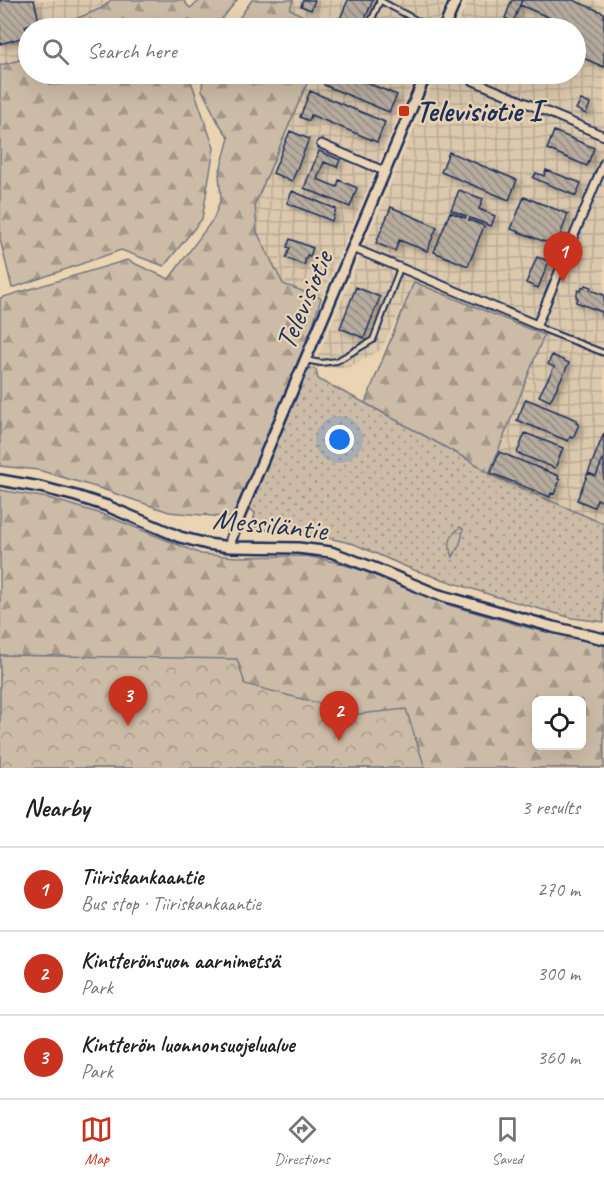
<!DOCTYPE html>
<meta charset="utf-8">
<style>
body{margin:0;font-family:Caveat,sans-serif;background:#f2f2f2;color:#202124}
.controls{position:absolute;right:18px;bottom:18px;display:grid;overflow:hidden;border-radius:9px;box-shadow:0 6px 24px #0002}
.controls button{width:54px;height:54px;display:grid;place-items:center;padding:0;border:0;border-bottom:2px solid #e0e0e0;background:#fff;color:#202124;font:30px sans-serif}
.you{position:absolute;left:340px;top:440px;width:21px;height:21px;margin:-15px;border:4px solid #fff;border-radius:50%;background:#1a73e8;box-shadow:0 0 0 9px #1a73e833}
.badge{display:grid;place-items:center;width:39px;height:39px;border-radius:50%;background:#c8321e;color:#fff;font-size:20px;font-weight:700}
.pin{position:absolute;translate:-50% -50px;filter:drop-shadow(0 2px 3px #0008)}
.pin::after{content:'';position:absolute;top:32px;width:21px;height:18px;background:inherit;clip-path:polygon(0 0,100% 0,50% 100%)}
.list{margin:0;padding:0;list-style:none}
h2{display:flex;justify-content:space-between;align-items:center;height:78px;margin:0;padding:0 24px;font-size:26px}
h2 small{font-size:20px;font-weight:400;color:#757577}
.list li{display:grid;grid-template-columns:39px 1fr auto;gap:18px;align-items:center;box-sizing:border-box;height:84px;padding:0 24px;border-top:2px solid #e0e0e0}
.list b{display:block;font-size:22px;white-space:nowrap}
.list p{margin:0;font-size:20px;white-space:nowrap;color:#757577}
.list em{font-size:20px;font-style:normal;color:#757577}
.icon{flex:none;width:33px;height:33px;fill:none;stroke:currentColor;stroke-width:2;stroke-linecap:round;stroke-linejoin:round}
.map{position:relative;flex:none;width:604px;height:768px;overflow:hidden}
.search{position:absolute;background:#fff;box-shadow:0 6px 24px #0002;left:18px;right:18px;top:18px;height:66px;display:flex;align-items:center;gap:15px;box-sizing:border-box;padding:0 21px;border-radius:33px;color:#757577;font-size:22px}
.sheet{height:330px;background:#fff}
nav{display:flex;justify-content:space-around;align-items:center;box-sizing:border-box;height:84px;border-top:2px solid #e0e0e0;background:#fff;font-size:16px;color:#757577}
nav a{display:grid;justify-items:center;gap:3px}
nav .on{color:#c8321e}
.map>svg:first-child{display:block}
.industrial{fill:url(#industrial-grid)}
.grass{fill:url(#grass-dots);stroke:#747682;stroke-width:1.5}
.forest{fill:url(#forest-firs);stroke:#747682;stroke-width:1.5;fill-rule:evenodd}
.wetland{fill:url(#wetland-marsh);stroke:#747682;stroke-width:1.5}
.park{fill:url(#park-crowns);stroke:#747682;stroke-width:1.5}
.building{fill:url(#building-back-hatch);stroke:#1b2f5e;stroke-width:1.5;filter:url(#shadow)}
.lines{fill:none;stroke-linecap:round;stroke-linejoin:round}
.service-casing{stroke:#1b2f5e;stroke-width:8}
.minor-casing{stroke:#1b2f5e;stroke-width:11}
.tertiary-casing{stroke:#1b2f5e;stroke-width:14}
.service{stroke:#ead4b3;stroke-width:4}
.minor{stroke:#ead4b3;stroke-width:7}
.tertiary{stroke:#ead4b3;stroke-width:9}
.poi-dot{fill:#c8321e;stroke:#ead4b3;stroke-width:2}
.labels{text-anchor:middle;dominant-baseline:central;stroke-width:4.5;stroke-linejoin:round;paint-order:stroke}
.poi-label{font-size:30px;font-weight:bold;fill:#1b2f5e;stroke:#ead4b3;text-anchor:start}
.street-label{font-size:30px;fill:#1b2f5e;stroke:#ead4b3}
</style>
<div class="map">
<svg width="604" height="768" viewBox="0 0 604 768">
<defs>
<pattern id="industrial-grid" width="8" height="8" patternUnits="userSpaceOnUse" patternTransform="scale(1.5)"><rect width="8" height="8" fill="#dbc8ad"/><path d="M0 4h8M4 0v8" fill="none" stroke="#bbac97"/></pattern>
<pattern id="grass-dots" width="8" height="8" patternUnits="userSpaceOnUse" patternTransform="scale(1.5)"><rect width="8" height="8" fill="#ccbca7"/><path d="M2 2h.1M6 6h.1" fill="none" stroke="#a5998b" stroke-width="1.8" stroke-linecap="round"/></pattern>
<pattern id="forest-firs" width="22" height="20" patternUnits="userSpaceOnUse" patternTransform="scale(1.5)"><rect width="22" height="20" fill="#ccbca7"/><path d="M5 1l3.5 6h-7zM16 11l3.5 6h-7z" fill="#a5998b"/></pattern>
<pattern id="wetland-marsh" width="20" height="14" patternUnits="userSpaceOnUse" patternTransform="scale(1.5)"><rect width="20" height="14" fill="#ccbca7"/><path d="M1 5h8M5 5V1M11 12h8M15 12V8" fill="none" stroke="#a5998b"/></pattern>
<pattern id="park-crowns" width="20" height="18" patternUnits="userSpaceOnUse" patternTransform="scale(1.5)"><rect width="20" height="18" fill="#ccbca7"/><path d="M2 6a3 3 0 1 1 6 0M12 15a3 3 0 1 1 6 0" fill="none" stroke="#a5998b"/></pattern>
<pattern id="building-back-hatch" width="6" height="6" patternUnits="userSpaceOnUse" patternTransform="scale(1.5)"><rect width="6" height="6" fill="#b7ab9e"/><path d="M-1 5l2 2M0 0l6 6M5-1l2 2" fill="none" stroke="#948c84"/></pattern>
<filter id="shadow"><feDropShadow dx="3.5" dy="3.5" stdDeviation="3" flood-color="#0004"/></filter>
</defs>
<rect width="100%" height="100%" fill="#ead4b3"/>
<filter id="ink" filterUnits="userSpaceOnUse"><feTurbulence type="fractalNoise" baseFrequency=".0167" numOctaves="2"/><feDisplacementMap in="SourceGraphic" scale="12" xChannelSelector="R" yChannelSelector="G"/><feConvolveMatrix kernelMatrix="1 2 1 2 8 2 1 2 1" color-interpolation-filters="sRGB"/></filter>
<g filter="url(#ink)">
<path class="industrial" d="M0 0H111L102 8 54 28H28V58L0 65Z
M293 0H447L435 28H322L314 22 290 9Z
M468 0H593L604 5V524L489 474 543 335 414 282 381 350 347 368H313L437 74H576V28H456Z
M311 74H416L321 298 283 284 257 232 255 204Z"/>
<path class="grass" d="M313 368 316 370 318 379 365 403 478 465 489 474 604 524V622L572 618 494 596 411 569 354 544 298 531 277 532 252 527 255 513 249 508 308 369Z"/>
<path class="forest" d="M111 0H183L190 8 201 0H237L215 28H54L102 8Z
M252 0H293L290 9 314 22 322 28H230L237 21Z
M28 58V74H39L51 85 60 78V74H193L191 81 214 148 202 219 164 266 121 250 12 288 0 239V65Z
M203 74H311L255 204 257 232 283 284 321 298 312 328 234 518 169 512 99 488 38 470 0 466V298L127 260 169 279 214 218 221 198 219 174 229 138 218 122 202 90Z
M414 282 544 335 489 474 478 465 365 403Z
M0 490 48 498 102 514 201 554 237 557 306 556 335 562 361 570 449 605 529 628 604 645V768H0ZM536 700H582V746H536Z"/>
<path class="wetland" d="M460 527 463 529C462 541 459 547 453 557 447 545 449 536 460 527Z"/>
<path class="park" d="M0 655 237 659 245 684 359 714 406 709 425 768H0Z"/>
<path class="building" d="M0 0H34L39 21 25 26 28 36 0 44Z
M303 0H315L311 10 301 6Z
M348 0H373L361 28H336Z
M512 0H522L513 22 505 18Z
M522 0H573L604 13V67L576 55V28H560L562 23 520 5Z
M328 74H345L397 95 389 112 324 85Z
M310 91 385 122 377 142 311 115 309 121 300 117Z
M581 100 590 104 586 114 576 109Z
M290 131 309 139 292 181 273 173Z
M554 131 594 148 587 166 547 149Z
M319 151 340 160 337 167 324 162 317 179 337 187 339 180 357 188 350 207 304 188Z
M449 152 517 180 509 200 441 172Z
M546 170 581 183 576 196 533 178 536 173 544 176Z
M459 190 483 199 479 209 495 216 491 226 470 218 469 220 484 226 468 266 434 252 450 212 465 218 466 216 451 210Z
M292 191 336 209 332 221 287 203Z
M524 197 568 214 556 246 511 229Z
M391 207 437 227 427 251 399 240 395 251 376 243Z
M290 239 313 248 310 256 307 255 304 265 286 258 290 248 287 247Z
M537 257 549 261 538 288 526 283Z
M585 285 591 287 590 290 604 295V317L601 316 602 312 576 302 578 298 576 297 578 290 581 291 582 287H584Z
M356 287 380 297 364 338 340 328Z
M552 355 569 363 550 401 539 396 554 367 548 364Z
M526 399 577 420 576 423 579 424 573 438 570 437 568 441 517 420Z
M525 433 563 448 555 468 517 453Z
M604 433V457L596 476 588 473Z
M499 452 559 476 558 479 560 480 554 494 551 493 550 497 491 473Z
M604 457V502L597 499 594 507 577 500 588 473 596 476Z"/>
<g class="lines">
<g class="service-casing">
<path id="service" d="M379 0 431 28
M368 28 380 1
M538 326 545 330 604 353
M305 360 321 363 337 361 373 340 400 268"/>
</g>
<g class="minor-casing">
<path id="minor" d="M457 74 604 136
M321 144 384 171
M353 248 537 325 604 163"/>
</g>
<g class="tertiary-casing">
<path id="tertiary" d="M444 28 456 0
M0 480 40 487 76 496 107 506 180 537 207 544 230 547 298 548 331 552 374 568 436 594 553 627 604 639
M230 547 231 539 239 517 426 74"/>
</g>
<use href="#service" class="service"/>
<use href="#minor" class="minor"/>
<use href="#tertiary" class="tertiary"/>
</g>
</g>
<rect class="poi-dot" x="398" y="105" width="12" height="12" rx="3"/>
<g class="labels">
<g class="poi-label">
<text x="416" y="111">Televisiotie I</text>
</g>
<g class="street-label">
<text transform="translate(304 300) rotate(-67)">Televisiotie</text>
<text transform="translate(270 524) rotate(6)">Messiläntie</text>
</g>
</g>
</svg>
<div class="controls">
<button><svg class="icon" aria-label="locate" viewBox="0 0 24 24"><circle cx="12" cy="12" r="6"/><path d="M12 2v4M12 18v4M2 12h4M18 12h4"/></svg></button>
</div>
<div class="you"></div>
<div class="pin badge" style="left:563px;top:282px">1</div>
<div class="pin badge" style="left:339px;top:741px">2</div>
<div class="pin badge" style="left:128px;top:726px">3</div>
<div class="search"><svg class="icon" aria-label="search" viewBox="0 0 24 24"><circle cx="10" cy="10" r="6"/><path d="M15 15l6 6"/></svg>Search here</div>
</div>
<section class="sheet">
<h2>Nearby<small>3 results</small></h2>
<ul class="list">
<li><span class="badge">1</span><div><b>Tiiriskankaantie</b><p>Bus stop · Tiiriskankaantie</p></div><em>270 m</em></li>
<li><span class="badge">2</span><div><b>Kintterönsuon aarnimetsä</b><p>Park</p></div><em>300 m</em></li>
<li><span class="badge">3</span><div><b>Kintterön luonnonsuojelualue</b><p>Park</p></div><em>360 m</em></li>
</ul>
</section>
<nav>
<a class="on"><svg class="icon" aria-label="map" viewBox="0 0 24 24"><path d="M3 6l6-2 6 2 6-2v14l-6 2-6-2-6 2zM9 4v14M15 6v14"/></svg>Map</a>
<a><svg class="icon" aria-label="directions" viewBox="0 0 24 24"><path d="M12 3l9 9-9 9-9-9zM9 14v-3h6M13 9l2 2-2 2"/></svg>Directions</a>
<a><svg class="icon" aria-label="saved" viewBox="0 0 24 24"><path d="M7 4h10v16l-5-4-5 4z"/></svg>Saved</a>
</nav>
